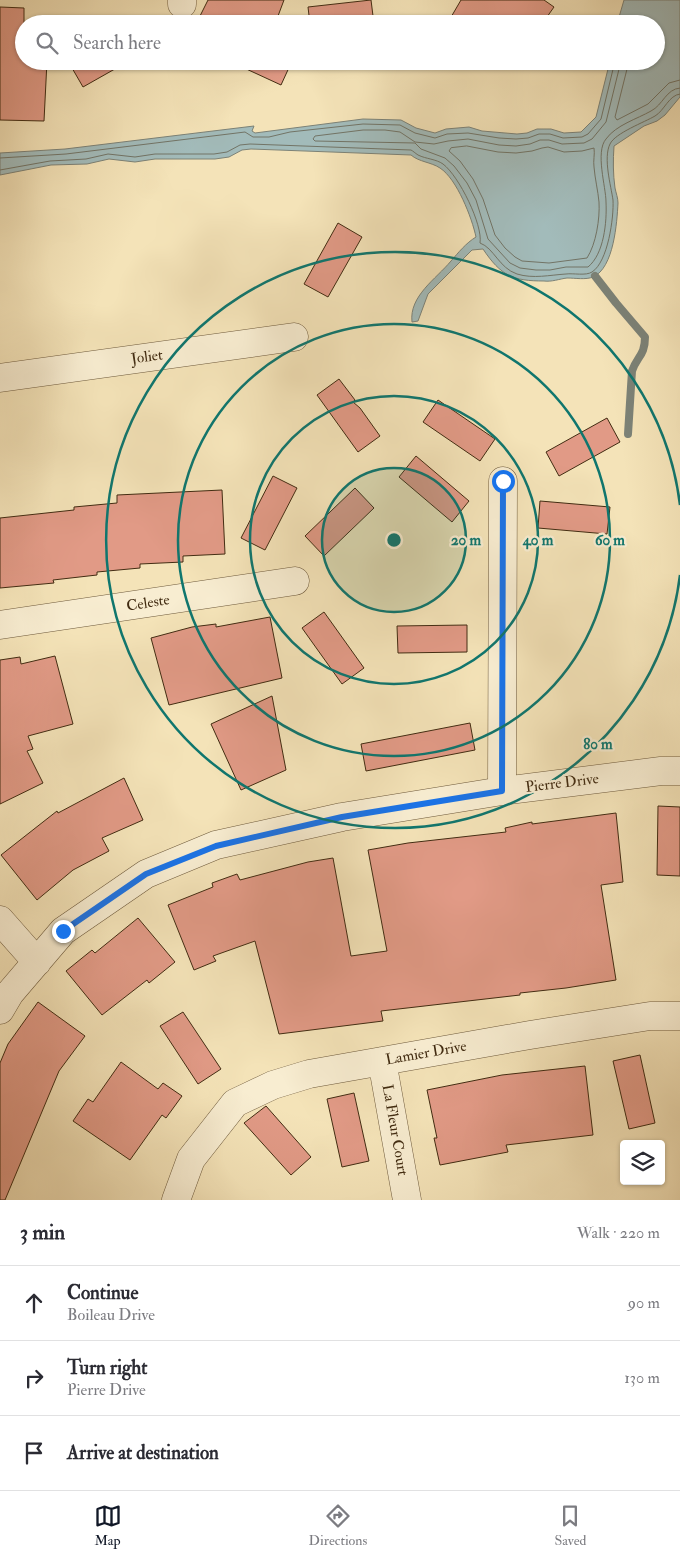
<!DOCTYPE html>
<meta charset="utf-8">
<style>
body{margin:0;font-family:"IM FELL Double Pica",serif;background:#f2f2f3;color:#2b2b33}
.controls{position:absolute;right:15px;bottom:15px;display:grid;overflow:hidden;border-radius:5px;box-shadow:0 1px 4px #0004}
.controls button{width:45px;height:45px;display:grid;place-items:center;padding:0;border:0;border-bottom:1px solid #e1e1e2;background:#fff;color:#2b2b33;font:25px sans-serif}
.stop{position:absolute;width:15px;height:15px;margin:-11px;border:4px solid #1a73e8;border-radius:50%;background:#fff}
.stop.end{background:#1a73e8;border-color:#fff;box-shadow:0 1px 5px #0008}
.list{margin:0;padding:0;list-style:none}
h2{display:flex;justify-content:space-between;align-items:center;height:65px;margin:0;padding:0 20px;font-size:21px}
h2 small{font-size:16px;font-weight:400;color:#7c7c81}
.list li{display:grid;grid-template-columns:32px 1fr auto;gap:15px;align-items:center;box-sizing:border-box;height:75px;padding:0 20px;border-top:1px solid #e1e1e2}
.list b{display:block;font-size:19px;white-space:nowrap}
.list p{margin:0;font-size:16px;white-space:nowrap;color:#7c7c81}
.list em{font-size:16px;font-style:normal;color:#7c7c81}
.icon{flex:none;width:28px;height:28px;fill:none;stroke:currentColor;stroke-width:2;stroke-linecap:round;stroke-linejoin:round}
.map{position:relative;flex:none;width:680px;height:1200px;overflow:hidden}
.search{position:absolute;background:#fff;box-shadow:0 1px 4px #0004;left:15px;right:15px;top:15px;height:55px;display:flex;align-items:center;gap:12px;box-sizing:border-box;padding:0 18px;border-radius:28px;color:#7c7c81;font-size:19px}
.sheet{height:290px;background:#fff}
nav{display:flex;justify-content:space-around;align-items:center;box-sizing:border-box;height:70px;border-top:1px solid #e1e1e2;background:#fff;font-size:14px;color:#7c7c81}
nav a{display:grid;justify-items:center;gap:2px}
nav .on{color:#111827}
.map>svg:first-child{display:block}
.water{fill:#a2bbba;stroke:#7c8277}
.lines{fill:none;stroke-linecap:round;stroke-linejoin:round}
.shore{stroke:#727466;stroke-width:1}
.stream{stroke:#7c8277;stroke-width:8}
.building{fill:#e19a86;stroke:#422c12}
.minor-casing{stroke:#6e5a3c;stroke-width:29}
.minor{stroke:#f8edd1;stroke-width:28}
.route{stroke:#1a73e8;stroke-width:6}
.ring{fill:none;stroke:#0f766e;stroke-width:2.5}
.labels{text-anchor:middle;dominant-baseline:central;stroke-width:4.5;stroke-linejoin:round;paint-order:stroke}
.street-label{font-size:15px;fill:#422c12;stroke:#f8edd1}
.centre{fill:#0f766e;stroke:#f8edd1;stroke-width:2.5}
.ring-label{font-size:15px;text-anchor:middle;font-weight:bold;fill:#0f766e;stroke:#f8edd1;stroke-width:4.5;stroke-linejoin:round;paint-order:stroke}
</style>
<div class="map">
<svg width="680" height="1200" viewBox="0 0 680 1200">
<rect width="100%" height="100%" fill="#f4e3b8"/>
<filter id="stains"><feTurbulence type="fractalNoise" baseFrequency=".004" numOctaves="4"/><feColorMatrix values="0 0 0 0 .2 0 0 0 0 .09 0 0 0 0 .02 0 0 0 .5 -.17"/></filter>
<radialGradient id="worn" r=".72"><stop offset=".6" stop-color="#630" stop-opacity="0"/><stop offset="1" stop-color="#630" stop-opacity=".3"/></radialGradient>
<path class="water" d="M624 0H680V97L665 115 657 121 644 126 614 146C613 160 613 174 615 188 616 193 618 198 618 203 617 222 614 268 593 277 586 280 575 278 567 278 559 279 552 282 544 281 513 281 501 276 483 249L472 250 428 294 418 321 412 322C409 296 436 279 451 261 458 253 466 243 476 237 472 218 457 179 440 168 431 162 419 162 411 155L251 149 242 150 229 157 215 159H155L135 162 109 159 87 164 51 165 0 175V153L65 149 254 126 252 131 255 133 363 119 401 120 416 128 435 133 446 129 469 127 482 131 517 134 527 133 537 129H551L564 133 581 132 596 117 610 61H656V24H617Z"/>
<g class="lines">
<path class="shore" d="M621 61 606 122 592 139 584 143 562 144 549 140H540L530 144 516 146 499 145 468 139 448 141 434 144 415 142 400 132 385 130H363L315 136 313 139 315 141 415 143 421 149 445 158 454 166 467 183 476 200 488 239 510 263 520 268 536 270H550L566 267H588C604 254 607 222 606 202 606 187 595 152 606 139 616 125 637 119 651 111 663 105 666 89 680 88
M629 61 615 117 617 120 648 104 669 83 680 80
M467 146 498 152 516 153 532 151 542 148 548 147 564 152 582 151 594 148C595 154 593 161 594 167 595 179 598 191 599 202 600 219 596 244 587 258L549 263 522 261 515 257 505 248 495 235 483 199 473 179 460 161 449 151 451 148Z
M0 158 66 154 245 132 253 137H269L290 132 363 124 400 125 415 133 435 138 447 134 468 133 499 138 516 139 528 138 539 134H550L563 138 582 137 588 134 601 119 615 61
M0 170 50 161 86 159 108 154 135 157 155 154H214L227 152 240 145 250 144 411 150C413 151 415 153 418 155 426 159 436 159 443 164 459 176 483 225 480 243 494 248 499 268 517 274 533 279 550 275 566 274 573 273 586 276 592 272 608 262 614 217 613 200 611 186 603 158 610 144 615 133 645 122 655 116 664 111 669 95 680 94"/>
<path class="stream" d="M595 276 616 303 645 337C645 356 637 356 632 371L628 434"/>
</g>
<path class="building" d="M208 0H284L275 24H196Z
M371 0 374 24H310L308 7Z
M461 0H544L554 7 542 24H447Z
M0 7 24 8V61H47L44 121 0 120Z
M68 61H129L83 87Z
M229 61H292L281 85Z
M338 223 362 237 328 297 304 284Z
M339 379 355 400 353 402 360 408 380 436 358 452 317 395Z
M438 400 495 439 480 461 423 422Z
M607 418 620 442 559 476 546 452Z
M416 456 469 501 452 522 399 477Z
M273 476 297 488 265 550 241 538Z
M355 488 374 508 324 556 305 536Z
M222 490 225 554 183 556V562L140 564V568L97 572V575L53 580 54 583 0 588V518L74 510V507L117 503V495Z
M540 501 610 507 607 534 538 528Z
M324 612 364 668 342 684 302 628Z
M270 617 282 678 169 705 151 638 192 627 216 624V627Z
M467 625V652L398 653 397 626Z
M55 656 73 724 28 736 33 749 27 751 43 783 0 804V660L20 657 21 664Z
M272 696 286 770 241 790 211 724Z
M470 723 475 750 366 771 361 744Z
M124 778 143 820 102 838 109 851 73 870 37 900 1 855 57 811 58 813Z
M658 806 680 807V876L657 875Z
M616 813 623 882 601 885 616 980 566 988 520 993V995L381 1011 383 1021 279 1034 255 941 213 956 216 961 194 970 168 905 213 887 212 883 237 874 240 880 308 862 333 858 351 956 387 951 368 850 408 843 506 832 505 828 532 822V824Z
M138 918 175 962 149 983 147 980 102 1015 66 971 92 950 95 953Z
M38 1002 85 1036 59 1071 5 1200H0V1063L8 1044Z
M183 1012 221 1069 198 1084 160 1026Z
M640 1055 655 1123 629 1129 613 1061Z
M121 1062 158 1089 163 1083 182 1096 166 1118 162 1115 130 1160 73 1121 88 1099 93 1102Z
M585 1066 593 1135 506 1145 508 1152 440 1165 434 1138H437L427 1090 502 1075Z
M354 1093 369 1161 342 1167 327 1099Z
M266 1106 311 1157 291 1175 244 1123Z"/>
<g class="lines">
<g class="minor-casing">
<path id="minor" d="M182 0V4
M0 378 294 337
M0 625 295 581
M502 791 503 481
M0 920 37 962
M0 1010 10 993 63 931 146 874 216 845 342 817 502 791 661 771H680
M382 1061 407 1200
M176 1200 191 1159 235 1103 273 1085 309 1074 530 1035 650 1016H680"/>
</g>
<use href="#minor" class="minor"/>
</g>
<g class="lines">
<path class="route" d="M63 931 146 874 216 846 342 817 502 791 503 481"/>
</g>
<circle cx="394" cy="540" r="72" fill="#0f766e" fill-opacity=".12"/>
<g class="ring">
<circle cx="394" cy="540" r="72"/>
<circle cx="394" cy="540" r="144"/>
<circle cx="394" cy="540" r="216"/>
<path d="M680 575A288 288 0 1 1 680 505"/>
</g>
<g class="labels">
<g class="street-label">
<text transform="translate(147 357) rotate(-8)">Joliet</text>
<text transform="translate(148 603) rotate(-9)">Celeste</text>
<text transform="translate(562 783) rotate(-7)">Pierre Drive</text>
<text transform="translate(426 1053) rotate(-10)">Lamier Drive</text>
<text transform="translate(395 1130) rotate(80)">La Fleur Court</text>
</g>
</g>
<circle cx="394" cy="540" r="8" class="centre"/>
<g class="ring-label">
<text x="466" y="545">20 m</text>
<text x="538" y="545">40 m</text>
<text x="610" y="545">60 m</text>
<text x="598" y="749">80 m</text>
</g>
<rect width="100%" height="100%" filter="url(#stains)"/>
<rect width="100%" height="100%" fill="url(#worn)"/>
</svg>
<div class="controls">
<button><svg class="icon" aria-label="layers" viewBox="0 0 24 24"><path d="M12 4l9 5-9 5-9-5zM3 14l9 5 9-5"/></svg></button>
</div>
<div class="stop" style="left:503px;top:481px"></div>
<div class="stop end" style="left:63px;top:931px"></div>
<div class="search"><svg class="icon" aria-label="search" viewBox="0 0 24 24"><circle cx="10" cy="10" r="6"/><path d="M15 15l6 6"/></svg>Search here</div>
</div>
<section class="sheet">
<h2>3 min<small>Walk · 220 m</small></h2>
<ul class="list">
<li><svg class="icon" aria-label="ahead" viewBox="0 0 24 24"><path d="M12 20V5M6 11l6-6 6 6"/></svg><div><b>Continue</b><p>Boileau Drive</p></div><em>90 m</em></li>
<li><svg class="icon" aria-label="right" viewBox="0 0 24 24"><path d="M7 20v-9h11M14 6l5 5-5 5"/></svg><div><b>Turn right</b><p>Pierre Drive</p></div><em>130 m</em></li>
<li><svg class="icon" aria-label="arrive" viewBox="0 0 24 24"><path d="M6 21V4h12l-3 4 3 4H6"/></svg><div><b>Arrive at destination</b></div></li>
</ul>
</section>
<nav>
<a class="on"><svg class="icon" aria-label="map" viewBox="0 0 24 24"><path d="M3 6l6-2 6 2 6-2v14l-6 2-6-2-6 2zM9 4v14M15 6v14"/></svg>Map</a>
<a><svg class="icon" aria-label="directions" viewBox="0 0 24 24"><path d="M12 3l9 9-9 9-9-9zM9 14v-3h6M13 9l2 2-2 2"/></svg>Directions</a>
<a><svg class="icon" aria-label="saved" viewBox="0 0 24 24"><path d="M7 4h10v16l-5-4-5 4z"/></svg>Saved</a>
</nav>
